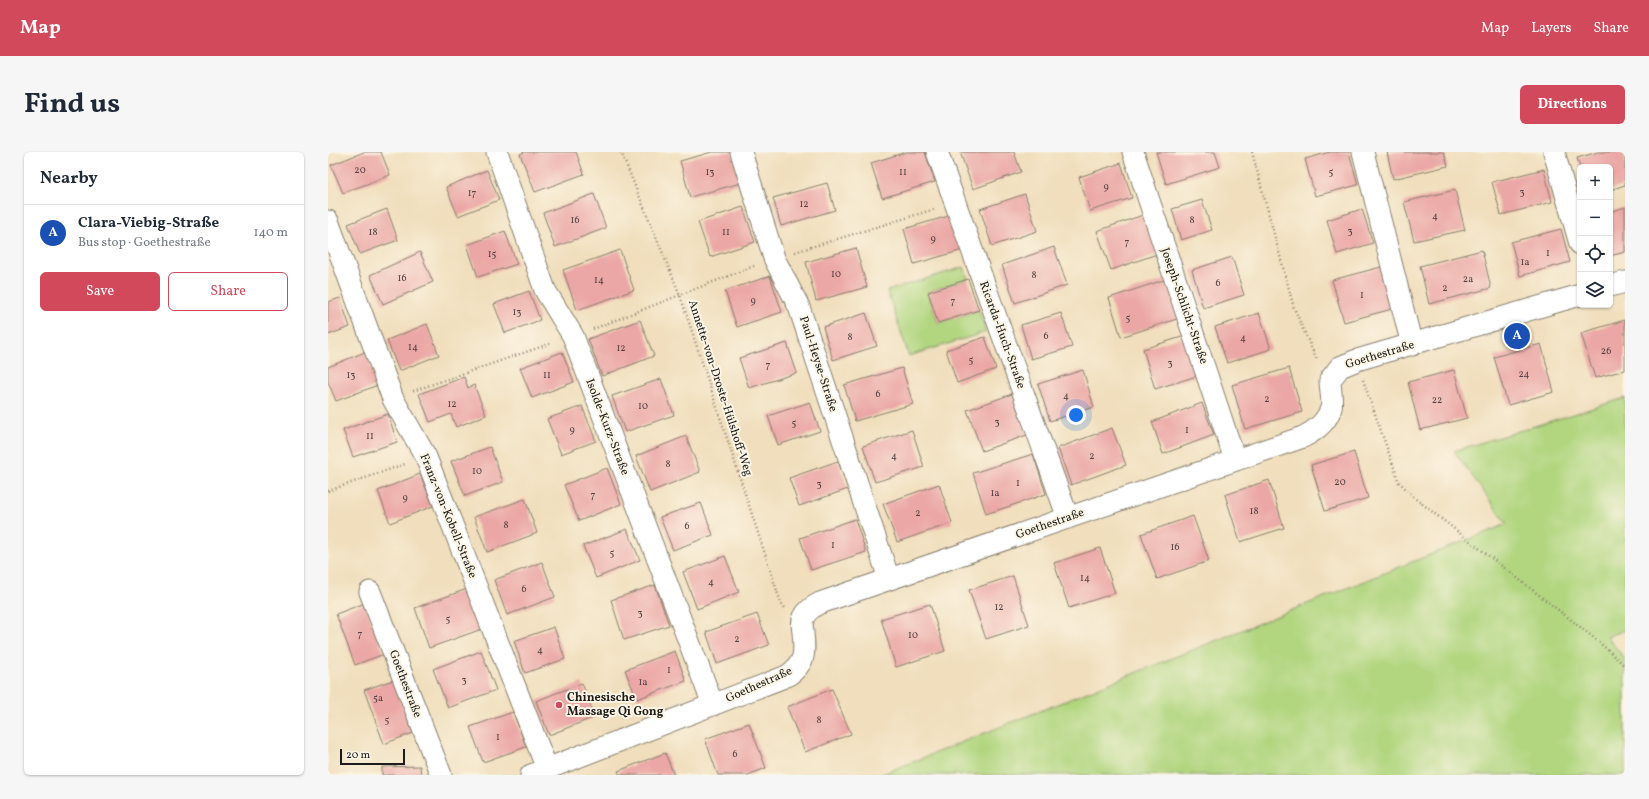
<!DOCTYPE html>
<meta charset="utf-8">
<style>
body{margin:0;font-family:Vollkorn,serif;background:#f6f6f7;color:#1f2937}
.controls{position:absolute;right:12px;top:12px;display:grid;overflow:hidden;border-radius:6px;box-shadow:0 1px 3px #0004}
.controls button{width:36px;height:36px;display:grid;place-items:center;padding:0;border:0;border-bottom:1px solid #e0e1e3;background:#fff;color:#1f2937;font:20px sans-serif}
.scale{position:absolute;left:12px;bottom:10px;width:65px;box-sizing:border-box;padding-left:4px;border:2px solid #1c1c1c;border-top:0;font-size:11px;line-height:14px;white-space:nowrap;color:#1c1c1c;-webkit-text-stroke:3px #fcf5e5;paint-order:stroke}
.you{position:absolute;left:748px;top:263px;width:14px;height:14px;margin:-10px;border:3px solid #fff;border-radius:50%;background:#1a73e8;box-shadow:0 0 0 6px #1a73e833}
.badge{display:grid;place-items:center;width:26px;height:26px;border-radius:50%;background:#d1495b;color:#fff;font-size:13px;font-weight:700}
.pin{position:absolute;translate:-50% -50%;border:2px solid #fff;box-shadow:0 1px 4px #0006}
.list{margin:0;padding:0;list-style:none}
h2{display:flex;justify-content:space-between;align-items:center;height:52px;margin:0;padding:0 16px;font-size:17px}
h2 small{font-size:13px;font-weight:400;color:#747a83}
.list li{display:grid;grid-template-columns:26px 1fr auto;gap:12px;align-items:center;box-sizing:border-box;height:56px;padding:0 16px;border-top:1px solid #e0e1e3}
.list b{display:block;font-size:15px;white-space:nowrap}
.list p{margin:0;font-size:13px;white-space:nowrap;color:#747a83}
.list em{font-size:13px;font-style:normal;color:#747a83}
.actions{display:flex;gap:8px;padding:12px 16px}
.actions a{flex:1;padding:9px 0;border:1px solid #d1495b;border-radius:6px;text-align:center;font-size:14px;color:#d1495b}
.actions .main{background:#d1495b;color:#fff}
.icon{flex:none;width:22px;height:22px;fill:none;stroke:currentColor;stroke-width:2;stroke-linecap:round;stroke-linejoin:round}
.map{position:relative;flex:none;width:1297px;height:623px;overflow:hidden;border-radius:6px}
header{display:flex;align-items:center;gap:24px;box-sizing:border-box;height:56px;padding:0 20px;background:#d1495b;color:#fff}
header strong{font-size:19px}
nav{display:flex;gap:22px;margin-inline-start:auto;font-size:14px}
.intro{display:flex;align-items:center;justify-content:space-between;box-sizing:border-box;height:96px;padding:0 24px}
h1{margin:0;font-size:28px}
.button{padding:10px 18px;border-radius:6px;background:#d1495b;color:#fff;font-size:14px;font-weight:700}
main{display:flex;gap:24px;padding:0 24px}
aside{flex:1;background:#fff;border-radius:6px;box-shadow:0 1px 3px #0004}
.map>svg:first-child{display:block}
.green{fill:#b1d67f;stroke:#66794e}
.building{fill:#eba7a5}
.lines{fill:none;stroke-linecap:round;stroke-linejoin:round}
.minor-casing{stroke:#867d6c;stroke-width:23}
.path{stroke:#867d6c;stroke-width:2.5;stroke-dasharray:1 3;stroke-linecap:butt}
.minor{stroke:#fff;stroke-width:21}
.poi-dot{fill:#d1495b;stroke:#fcf5e5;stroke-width:1.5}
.labels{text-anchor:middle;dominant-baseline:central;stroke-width:4;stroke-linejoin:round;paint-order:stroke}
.number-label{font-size:10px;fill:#503f3e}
.street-label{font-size:12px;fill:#1c1c1c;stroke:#fcf5e5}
.poi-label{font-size:12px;font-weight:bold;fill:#1c1c1c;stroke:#fcf5e5;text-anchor:start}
</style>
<header>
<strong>Map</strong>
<nav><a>Map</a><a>Layers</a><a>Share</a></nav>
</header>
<div class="intro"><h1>Find us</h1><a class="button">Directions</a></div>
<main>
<aside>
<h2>Nearby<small></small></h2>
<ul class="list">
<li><span class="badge" style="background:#1a4fb4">A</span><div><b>Clara-Viebig-Straße</b><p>Bus stop · Goethestraße</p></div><em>140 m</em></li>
</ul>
<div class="actions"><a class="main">Save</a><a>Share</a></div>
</aside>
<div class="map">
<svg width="1297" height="623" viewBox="0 0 1297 623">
<rect width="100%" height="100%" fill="#fcf5e5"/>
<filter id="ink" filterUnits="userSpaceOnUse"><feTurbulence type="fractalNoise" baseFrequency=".025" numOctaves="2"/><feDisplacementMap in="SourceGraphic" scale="8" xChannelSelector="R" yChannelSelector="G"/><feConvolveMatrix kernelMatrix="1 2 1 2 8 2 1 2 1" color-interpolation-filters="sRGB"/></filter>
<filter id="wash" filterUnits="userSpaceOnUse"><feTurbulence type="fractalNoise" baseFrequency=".012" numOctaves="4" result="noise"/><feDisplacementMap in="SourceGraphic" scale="16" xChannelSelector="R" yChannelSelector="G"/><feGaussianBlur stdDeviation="0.9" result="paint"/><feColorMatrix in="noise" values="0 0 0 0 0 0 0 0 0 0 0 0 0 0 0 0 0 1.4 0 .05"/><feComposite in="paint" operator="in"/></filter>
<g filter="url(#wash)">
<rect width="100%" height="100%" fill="#f0debc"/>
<path class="green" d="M636 115 640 127 600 140 610 171 651 158 658 180 581 204 559 139Z
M1297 246V478L1279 485 1297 507V623H552L1179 372 1126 299Z"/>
<g id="blocks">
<path class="building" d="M36 0H53L62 23 15 41 3 13Z
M197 0H248L256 22 207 40 192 2Z
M384 0H404L413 31 362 45 352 9Z
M578 0H597L607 30 554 46 543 11Z
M632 0H686L693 20 645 37Z
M828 0H887L892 15 838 32Z
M1002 0H1021L1030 33 987 44 977 7Z
M1059 0H1116L1120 14 1065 27Z
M1270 0H1297V33L1282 38V15H1252L1249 6Z
M793 11 804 46 762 59 751 25Z
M1216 17 1224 50 1173 63 1164 30Z
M159 18 171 48 130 64 118 35Z
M499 31 507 58 453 74 445 46Z
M1127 38 1137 78 1086 89 1076 50Z
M266 42 278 76 227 95 215 61Z
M697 42 709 79 664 94 652 57Z
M874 48 884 78 853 88 844 57Z
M415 55 427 90 382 105 370 70Z
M1297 55V100L1282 104V60Z
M59 57 70 88 32 102 20 72Z
M1034 57 1045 91 1009 102 999 68Z
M624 63 635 98 586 112 576 77Z
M815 63 829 102 783 118 769 79Z
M1233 77 1242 110 1192 124 1183 90Z
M177 79 189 112 150 125 139 93Z
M726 95 739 133 687 151 674 113Z
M528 96 539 135 488 149 478 110Z
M292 98 306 138 249 158 235 118Z
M1154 98 1163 136 1101 152 1092 114Z
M92 100 105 130 55 152 42 123Z
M904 105 916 143 875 156 864 118Z
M1053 115 1064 157 1016 170 1004 128Z
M442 124 454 160 409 175 397 139Z
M640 127 651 158 610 171 600 140Z
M839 127 852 166 793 185 781 146Z
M201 139 212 168 177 181 166 152Z
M12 146 22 175 0 183V150Z
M538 161 549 194 505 208 495 175Z
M733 161 744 195 703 207 693 173Z
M931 161 943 197 899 211 887 175Z
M312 168 326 204 274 224 260 187Z
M1297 168V218L1267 226 1253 181Z
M99 172 111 203 71 219 59 188Z
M857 184 869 224 827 237 815 197Z
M657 185 668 217 629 231 618 198Z
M459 191 469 221 421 236 411 206Z
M1213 192 1226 240 1180 253 1166 205Z
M37 200 50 233 8 249 0 230V215Z
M234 200 246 230 204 246 192 216Z
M574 216 585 252 527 269 516 233Z
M961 216 974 260 917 277 904 233Z
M755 218 766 255 722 269 710 232Z
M1126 218 1139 266 1092 278 1080 230Z
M136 225 140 236 146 233 158 263 128 275 123 262 102 270 91 242Z
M333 227 346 263 297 280 284 244Z
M684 242 699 283 654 299 639 258Z
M482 250 492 279 450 293 440 264Z
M874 251 886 283 835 302 824 270Z
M254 254 268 289 233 302 219 267Z
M60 262 69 290 25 305 15 278Z
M784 276 798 313 743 333 730 296Z
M584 278 596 315 547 330 535 294Z
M358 284 372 320 322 340 308 304Z
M162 295 175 330 137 344 123 309Z
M1026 300 1040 346 997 359 983 313Z
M705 302 718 342 658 362 645 321Z
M510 309 520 337 471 354 461 326Z
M279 316 293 352 251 369 236 333Z
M92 322 105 354 62 371 50 339Z
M941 328 956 376 912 390 897 343Z
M611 332 624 371 569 390 555 352Z
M197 347 209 381 159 400 146 365Z
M373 351 385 383 345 398 332 365Z
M865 364 881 409 829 427 813 382Z
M527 367 538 400 483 418 472 386Z
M299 377 312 408 268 426 255 394Z
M772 396 787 441 741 456 726 411Z
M397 404 411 440 369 457 355 420Z
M214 410 227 445 179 463 166 428Z
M685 424 701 473 658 487 641 438Z
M327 433 341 473 296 488 283 448Z
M139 437 154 477 101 496 87 456Z
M37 451 56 502 27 513 8 462Z
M602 452 617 499 568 515 553 467Z
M429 462 441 493 389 512 378 480Z
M226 475 237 507 197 521 186 489Z
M153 499 168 538 120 556 105 517Z
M347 499 358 529 309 547 297 518Z
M65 528 85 581 56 592 36 538Z
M254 531 267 565 221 583 208 549Z
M504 537 523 582 477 600 459 555Z
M185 560 198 595 155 610 142 575Z
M421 571 438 616 420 623H390L377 587Z
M337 601 346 623H292L290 619Z
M92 614 93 623H54V615Z"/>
</g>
</g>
<g filter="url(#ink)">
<use href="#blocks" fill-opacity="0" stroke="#867d6c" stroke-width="1"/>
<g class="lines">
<g class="minor-casing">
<path id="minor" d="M169 0 217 138 245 184 385 553
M413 0 446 106 471 155 561 427
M609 0 740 366
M805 0 907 308
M1035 0 1084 193
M1226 0 1252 92
M0 69 65 247 98 305 219 617
M1282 134 1297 130
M42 440 113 623
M203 623 459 524C478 511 477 501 475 480 474 475 474 469 476 465 479 458 486 454 492 451L975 285C987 279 999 270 1003 256 1005 251 1002 235 1002 228L1012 215 1029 208 1252 143"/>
</g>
<path class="path" d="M293 0 352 143 453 451 457 456
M924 0 966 156 986 202 990 209
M467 100 607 57
M265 177 426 114
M1035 228 1071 330 1088 347 1270 489 1297 514
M85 239 224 191
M0 339 77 312"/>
<use href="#minor" class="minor"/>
</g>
</g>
<circle class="poi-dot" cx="231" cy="553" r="4"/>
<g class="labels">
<g class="number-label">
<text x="32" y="18">20</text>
<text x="382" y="20">13</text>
<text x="575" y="20">11</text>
<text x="1003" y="20">5</text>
<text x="778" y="35">9</text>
<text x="1194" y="40">3</text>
<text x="144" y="41">17</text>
<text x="476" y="52">12</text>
<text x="1107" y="64">4</text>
<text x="247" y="68">16</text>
<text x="864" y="68">8</text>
<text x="1022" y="79">3</text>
<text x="45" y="80">18</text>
<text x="398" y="80">11</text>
<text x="605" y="87">9</text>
<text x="799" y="90">7</text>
<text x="1220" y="101">1</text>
<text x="164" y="102">15</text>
<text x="1197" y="110">1a</text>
<text x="508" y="122">10</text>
<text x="706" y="123">8</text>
<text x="74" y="126">16</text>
<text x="1140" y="127">2a</text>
<text x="271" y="128">14</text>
<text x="890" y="131">6</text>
<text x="1117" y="136">2</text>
<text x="1034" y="143">1</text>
<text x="425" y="149">9</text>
<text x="625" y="149">7</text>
<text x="189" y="160">13</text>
<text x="800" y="166">5</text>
<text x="718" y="184">6</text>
<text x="522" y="185">8</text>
<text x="915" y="186">4</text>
<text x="85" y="195">14</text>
<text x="293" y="196">12</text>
<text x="1278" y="199">26</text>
<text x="643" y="208">5</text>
<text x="842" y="211">3</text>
<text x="440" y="213">7</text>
<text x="1196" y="222">24</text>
<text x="23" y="223">13</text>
<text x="219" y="223">11</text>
<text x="550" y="242">6</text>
<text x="738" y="244">4</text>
<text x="939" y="247">2</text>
<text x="1109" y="248">22</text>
<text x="124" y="252">12</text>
<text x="315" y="254">10</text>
<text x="669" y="270">3</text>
<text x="466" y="271">5</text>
<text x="244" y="278">9</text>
<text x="859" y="278">1</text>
<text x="42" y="284">11</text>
<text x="566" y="304">4</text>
<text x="764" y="304">2</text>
<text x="340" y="312">8</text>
<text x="149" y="319">10</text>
<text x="1012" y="330">20</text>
<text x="690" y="331">1</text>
<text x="491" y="332">3</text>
<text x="667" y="341">1a</text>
<text x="265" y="343">7</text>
<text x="77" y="346">9</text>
<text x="926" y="359">18</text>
<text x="590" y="361">2</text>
<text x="178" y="373">8</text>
<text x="359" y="374">6</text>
<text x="505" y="393">1</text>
<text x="847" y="395">16</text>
<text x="284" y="401">5</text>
<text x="757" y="426">14</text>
<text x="383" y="430">4</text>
<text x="196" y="437">6</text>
<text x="671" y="455">12</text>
<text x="312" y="461">3</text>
<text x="120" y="467">5</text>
<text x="32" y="482">7</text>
<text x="585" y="483">10</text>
<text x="409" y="487">2</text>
<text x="212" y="498">4</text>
<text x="341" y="518">1</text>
<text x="136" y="528">3</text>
<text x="315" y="530">1a</text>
<text x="50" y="546">5a</text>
<text x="59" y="568">5</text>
<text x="491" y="568">8</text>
<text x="170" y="585">1</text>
<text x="407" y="602">6</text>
</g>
<g class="street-label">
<text transform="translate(856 154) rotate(71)">Joseph-Schlicht-Straße</text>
<text transform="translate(674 183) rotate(70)">Ricarda-Huch-Straße</text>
<text transform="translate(1052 203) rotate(-17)">Goethestraße</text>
<text transform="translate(490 212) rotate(72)">Paul-Heyse-Straße</text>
<text transform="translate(392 236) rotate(72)">Annette-von-Droste-Hülshoff-Weg</text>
<text transform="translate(279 275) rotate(69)">Isolde-Kurz-Straße</text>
<text transform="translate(120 364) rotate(68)">Franz-von-Kobell-Straße</text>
<text transform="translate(722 372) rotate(-19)">Goethestraße</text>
<text transform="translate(77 532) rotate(69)">Goethestraße</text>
<text transform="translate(431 533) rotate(-24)">Goethestraße</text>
</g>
<g class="poi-label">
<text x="239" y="546">Chinesische<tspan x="239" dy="14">Massage Qi Gong</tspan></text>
</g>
</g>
</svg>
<div class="controls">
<button>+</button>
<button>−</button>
<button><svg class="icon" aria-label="locate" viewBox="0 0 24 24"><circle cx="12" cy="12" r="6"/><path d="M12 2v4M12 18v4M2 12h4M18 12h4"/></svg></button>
<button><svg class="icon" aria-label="layers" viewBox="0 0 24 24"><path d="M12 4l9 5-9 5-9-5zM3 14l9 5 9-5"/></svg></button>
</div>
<div class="scale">20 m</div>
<div class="you"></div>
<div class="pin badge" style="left:1189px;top:184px;background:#1a4fb4">A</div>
</div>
</main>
